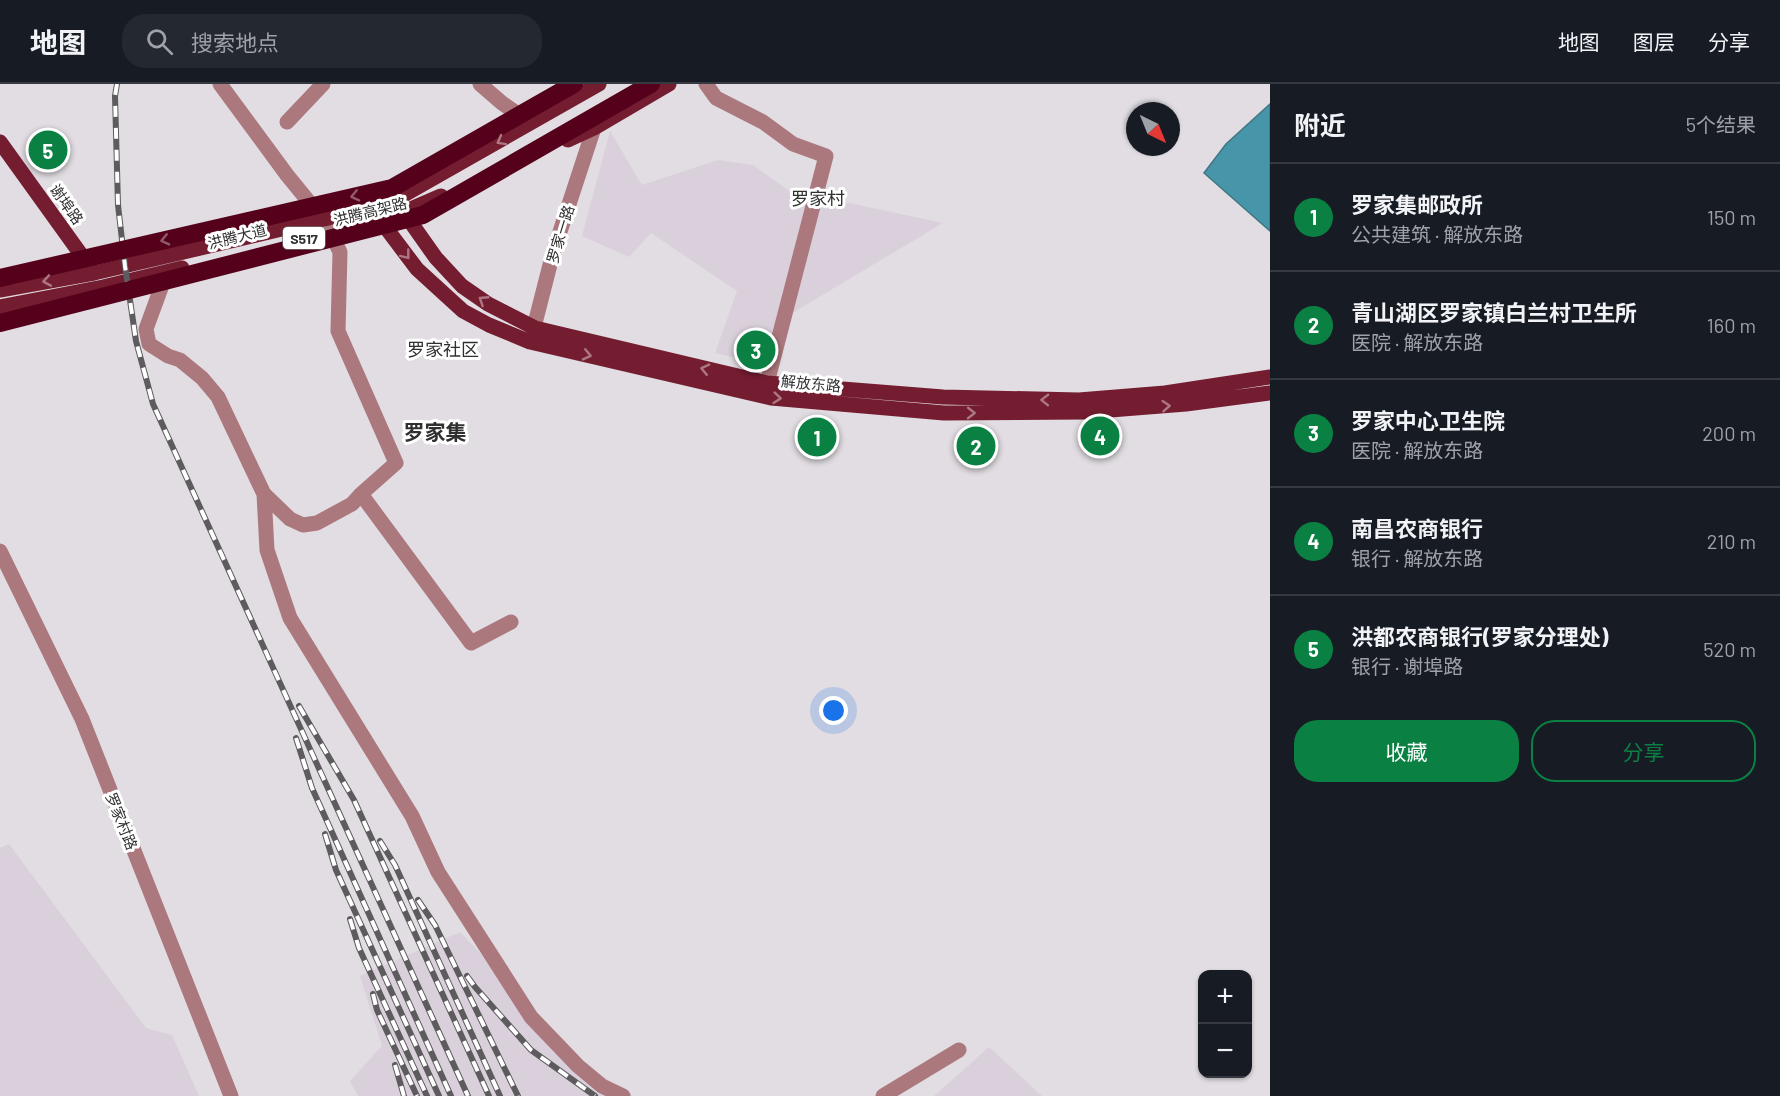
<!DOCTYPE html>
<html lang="zh">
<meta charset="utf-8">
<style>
body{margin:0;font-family:Barlow,"Noto Sans SC",sans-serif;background:#242831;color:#f1f3f6}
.controls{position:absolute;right:18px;bottom:18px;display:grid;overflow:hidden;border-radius:12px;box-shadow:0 2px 4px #0004}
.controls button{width:54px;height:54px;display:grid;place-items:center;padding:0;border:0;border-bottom:2px solid #363941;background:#171b24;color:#f1f3f6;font:30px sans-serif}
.compass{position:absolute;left:1126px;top:18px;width:54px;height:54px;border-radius:50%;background:#171b24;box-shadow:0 2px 4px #0004;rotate:137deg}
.you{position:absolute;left:834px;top:627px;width:21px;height:21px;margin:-15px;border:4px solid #fff;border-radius:50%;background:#1a73e8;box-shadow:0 0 0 9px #1a73e833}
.badge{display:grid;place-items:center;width:39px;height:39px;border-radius:50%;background:#0b8043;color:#fff;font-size:20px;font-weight:700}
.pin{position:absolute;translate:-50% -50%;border:3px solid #fff;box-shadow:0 2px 6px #0006}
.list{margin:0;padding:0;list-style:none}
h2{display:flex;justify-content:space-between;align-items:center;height:78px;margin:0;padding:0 24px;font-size:26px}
h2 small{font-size:20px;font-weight:400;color:#9ea1a6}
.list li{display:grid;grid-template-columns:39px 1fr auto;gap:18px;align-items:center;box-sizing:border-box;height:108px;padding:0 24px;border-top:2px solid #363941}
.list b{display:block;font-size:22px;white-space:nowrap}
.list p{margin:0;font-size:20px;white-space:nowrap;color:#9ea1a6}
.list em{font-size:20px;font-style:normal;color:#9ea1a6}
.actions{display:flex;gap:12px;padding:18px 24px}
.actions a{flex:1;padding:14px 0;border:2px solid #0b8043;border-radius:24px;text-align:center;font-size:21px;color:#0b8043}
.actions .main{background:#0b8043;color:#fff}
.icon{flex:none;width:33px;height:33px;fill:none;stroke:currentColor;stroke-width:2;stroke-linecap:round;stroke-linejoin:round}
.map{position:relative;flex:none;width:1270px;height:1012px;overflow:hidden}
header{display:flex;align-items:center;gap:36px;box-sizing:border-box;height:84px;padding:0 30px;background:#171b24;border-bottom:2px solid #363941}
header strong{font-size:28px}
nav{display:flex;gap:33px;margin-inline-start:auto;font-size:21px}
.search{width:420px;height:54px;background:#242831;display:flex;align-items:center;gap:15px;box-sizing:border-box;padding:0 21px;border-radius:24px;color:#9ea1a6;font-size:22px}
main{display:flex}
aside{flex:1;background:#171b24}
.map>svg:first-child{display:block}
.built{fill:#dad0db}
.water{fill:#4795a9;stroke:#407785;stroke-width:1.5}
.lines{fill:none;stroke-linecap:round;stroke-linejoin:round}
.minor{stroke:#ab787d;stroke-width:15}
.major{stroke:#741d30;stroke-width:15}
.rail-casing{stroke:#5d5b5d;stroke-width:6}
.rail{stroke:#fff;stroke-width:4;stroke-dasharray:11;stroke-linecap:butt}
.highway-bridge{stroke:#55011b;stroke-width:18}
.oneway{stroke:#ac7783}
.oneway2{stroke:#905a6b}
.labels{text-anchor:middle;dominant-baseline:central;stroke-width:6;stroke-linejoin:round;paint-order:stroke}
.shield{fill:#fff;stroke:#6f6e6f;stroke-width:1.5}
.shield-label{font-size:14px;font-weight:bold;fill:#313031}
.street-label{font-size:15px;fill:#313031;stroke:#fff}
.quarter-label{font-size:18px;fill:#313031;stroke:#fff}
.district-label{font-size:21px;font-weight:bold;fill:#313031;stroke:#fff}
</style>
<header>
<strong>地图</strong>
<div class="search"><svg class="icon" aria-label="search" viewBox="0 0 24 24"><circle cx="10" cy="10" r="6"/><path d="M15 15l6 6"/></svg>搜索地点</div>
<nav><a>地图</a><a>图层</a><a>分享</a></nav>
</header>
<main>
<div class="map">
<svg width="1270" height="1012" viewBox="0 0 1270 1012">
<rect width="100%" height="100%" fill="#e1dde2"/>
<path class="built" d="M610 47 642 101 718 76 753 81 788 106 943 139 789 231 774 283 715 269 737 207 651 149 629 173 582 152Z
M9 760 146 944 172 951 199 1012H0V764Z
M460 848 589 983 633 1012H358L350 997 382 962 360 892Z
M989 963 1042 1012H934Z"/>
<path class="water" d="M1270 20V147L1204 89 1226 60Z"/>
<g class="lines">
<path class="minor" d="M220 0 287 91 318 129
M480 0 502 19 525 35 529 34
M706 0 716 14 763 38 793 60 826 72 767 299
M287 38 323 0
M330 148 340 168 338 247 396 379 361 410 471 559 511 538
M161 204 146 245 149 260 168 272 180 276 202 294 218 313 264 410 290 435 303 441 317 439 352 420 361 410
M531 255 553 169 594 44
M264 410 267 466 290 534 412 732 438 788 531 933 578 982 602 1002 623 1012
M0 467 82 635 231 1012
M883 1012 959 966"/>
<path class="major" d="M568 56 594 44 669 0
M0 58 90 183
M395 116 436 174 462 202 488 220 535 244 767 299 943 313 1079 316 1165 309 1270 293
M371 124 417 185 463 227 489 241 530 258 771 314 944 329 1085 328 1186 320 1270 309
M397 131 441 112
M0 206 94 189 371 124 395 116 599 0
M0 223 103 203 182 184"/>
<g class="rail-casing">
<path id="rail" d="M117 0 115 12 118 121 125 182 136 257 153 320 468 1012
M299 622 354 716 489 1012
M296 654 312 704 451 1012
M325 750 336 786 439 1012
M380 757 395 781 500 1012
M418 816 435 841 518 1012
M350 835 359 864 427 1012
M467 892 475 903 531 966 595 1012
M373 910 377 926 417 1012
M395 981 404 1012"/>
</g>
<use href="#rail" class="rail"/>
<path class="highway-bridge" d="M0 194 392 104 574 0
M0 239 423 131 651 0"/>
</g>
<defs><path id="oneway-chevron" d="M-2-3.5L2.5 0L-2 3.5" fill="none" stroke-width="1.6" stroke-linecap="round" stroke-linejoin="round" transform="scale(1.5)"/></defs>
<g class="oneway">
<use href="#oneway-chevron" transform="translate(501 57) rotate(151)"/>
<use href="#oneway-chevron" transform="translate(406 171) rotate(52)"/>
<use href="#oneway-chevron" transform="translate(47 197) rotate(170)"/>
<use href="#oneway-chevron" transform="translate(483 216) rotate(-147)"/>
<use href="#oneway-chevron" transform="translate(587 271) rotate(13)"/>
<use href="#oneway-chevron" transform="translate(705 285) rotate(-167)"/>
<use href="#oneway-chevron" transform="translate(777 314) rotate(6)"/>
<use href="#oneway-chevron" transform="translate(1045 316) rotate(-179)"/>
<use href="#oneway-chevron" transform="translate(1166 322) rotate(-4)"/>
<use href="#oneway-chevron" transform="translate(971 329)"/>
</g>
<g class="oneway2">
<use href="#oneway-chevron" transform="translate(355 112) rotate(167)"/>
<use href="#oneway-chevron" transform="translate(165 156) rotate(167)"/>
</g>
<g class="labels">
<rect class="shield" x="283" y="143" width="42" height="22" rx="4.5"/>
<g class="shield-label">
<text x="304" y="154">S517</text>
</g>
<g class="street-label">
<text transform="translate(67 120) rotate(55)">谢埠路</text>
<text transform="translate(370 127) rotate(-14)">洪腾高架路</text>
<text transform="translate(560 150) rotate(-73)">罗家一路</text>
<text transform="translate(237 152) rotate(-14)">洪腾大道</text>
<text transform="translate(811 299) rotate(5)">解放东路</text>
<text transform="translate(122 737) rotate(68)">罗家村路</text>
</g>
<g class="quarter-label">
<text x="818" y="114">罗家村</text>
<text x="443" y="265">罗家社区</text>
</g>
<g class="district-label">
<text x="435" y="347">罗家集</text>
</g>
</g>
</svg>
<div class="controls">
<button>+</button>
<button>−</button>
</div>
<svg class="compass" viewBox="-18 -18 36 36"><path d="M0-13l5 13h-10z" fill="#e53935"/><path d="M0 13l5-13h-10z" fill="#9ea1a6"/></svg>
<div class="you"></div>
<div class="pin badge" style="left:817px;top:353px">1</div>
<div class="pin badge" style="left:976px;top:362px">2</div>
<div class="pin badge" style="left:756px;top:266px">3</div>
<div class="pin badge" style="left:1100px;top:352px">4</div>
<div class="pin badge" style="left:48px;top:66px">5</div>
</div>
<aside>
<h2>附近<small>5个结果</small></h2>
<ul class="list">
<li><span class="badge">1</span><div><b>罗家集邮政所</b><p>公共建筑 · 解放东路</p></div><em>150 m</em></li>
<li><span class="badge">2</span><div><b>青山湖区罗家镇白兰村卫生所</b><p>医院 · 解放东路</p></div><em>160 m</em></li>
<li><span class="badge">3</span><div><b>罗家中心卫生院</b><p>医院 · 解放东路</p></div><em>200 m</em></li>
<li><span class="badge">4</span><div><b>南昌农商银行</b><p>银行 · 解放东路</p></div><em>210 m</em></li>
<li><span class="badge">5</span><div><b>洪都农商银行(罗家分理处)</b><p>银行 · 谢埠路</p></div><em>520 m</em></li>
</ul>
<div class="actions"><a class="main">收藏</a><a>分享</a></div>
</aside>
</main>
